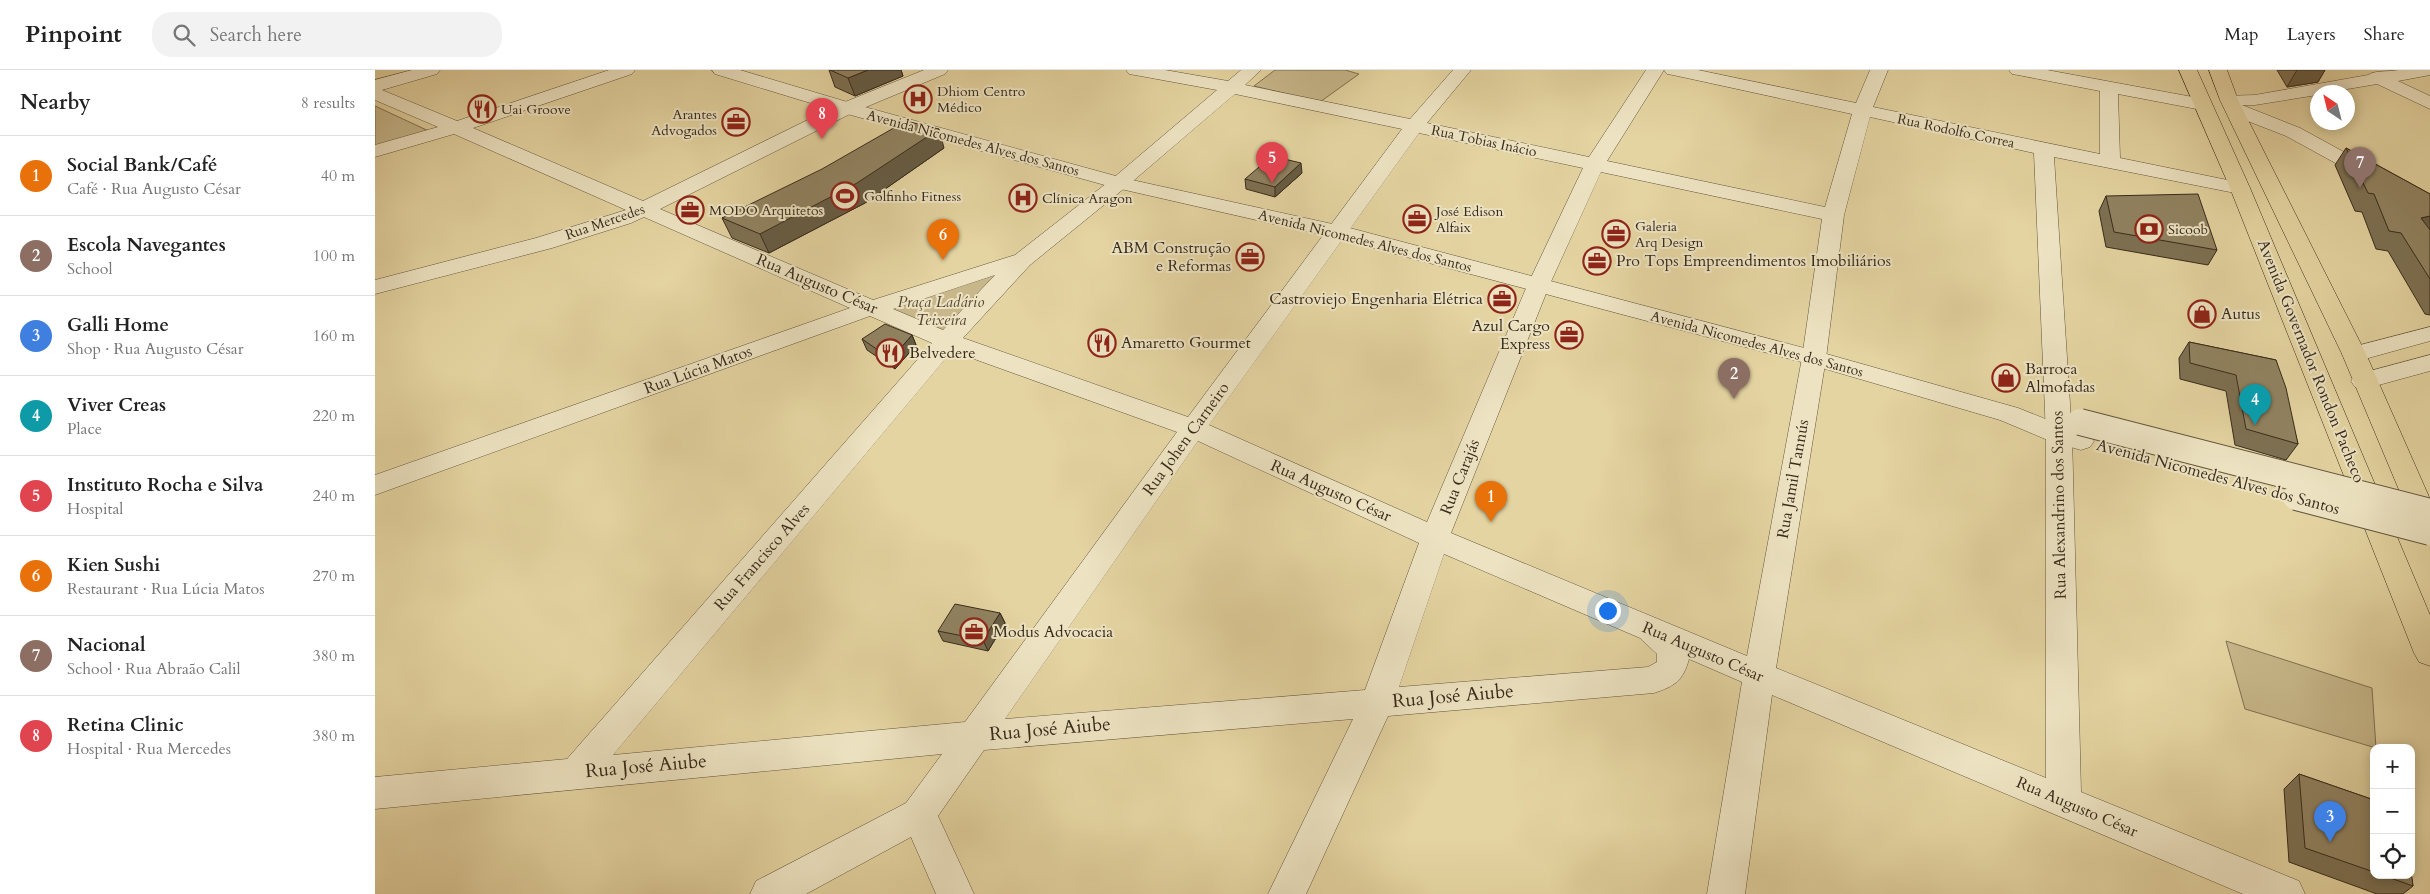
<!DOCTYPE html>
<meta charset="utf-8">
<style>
body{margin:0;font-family:Cardo,serif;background:#f2f2f2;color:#222}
.controls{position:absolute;right:15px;bottom:15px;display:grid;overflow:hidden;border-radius:10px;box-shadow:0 2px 12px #0003}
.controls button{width:45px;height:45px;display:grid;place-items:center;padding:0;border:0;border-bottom:1px solid #e0e0e0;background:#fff;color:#222;font:25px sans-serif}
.compass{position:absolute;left:1935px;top:15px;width:45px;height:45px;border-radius:50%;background:#fff;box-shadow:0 2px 12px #0003;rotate:325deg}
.you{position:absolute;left:1232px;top:540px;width:18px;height:18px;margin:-12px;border:4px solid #fff;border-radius:50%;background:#1a73e8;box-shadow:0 0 0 8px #1a73e833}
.badge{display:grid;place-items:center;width:32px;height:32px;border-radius:50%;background:#b45309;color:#fff;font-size:16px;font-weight:700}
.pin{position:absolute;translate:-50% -41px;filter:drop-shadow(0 1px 2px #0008)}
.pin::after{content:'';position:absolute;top:26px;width:18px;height:15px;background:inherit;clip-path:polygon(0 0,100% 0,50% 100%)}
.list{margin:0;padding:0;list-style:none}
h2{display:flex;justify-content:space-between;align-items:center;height:65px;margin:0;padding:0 20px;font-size:21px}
h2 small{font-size:16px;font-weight:400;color:#767676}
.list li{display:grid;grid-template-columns:32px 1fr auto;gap:15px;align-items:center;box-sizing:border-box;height:80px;padding:0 20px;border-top:1px solid #e0e0e0}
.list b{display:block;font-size:19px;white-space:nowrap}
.list p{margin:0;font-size:16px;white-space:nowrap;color:#767676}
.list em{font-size:16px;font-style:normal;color:#767676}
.icon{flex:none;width:28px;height:28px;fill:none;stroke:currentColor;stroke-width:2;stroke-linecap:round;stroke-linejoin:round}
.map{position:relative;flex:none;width:2055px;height:824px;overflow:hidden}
header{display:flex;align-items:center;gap:30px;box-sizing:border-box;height:70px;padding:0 25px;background:#fff;border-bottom:1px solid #e0e0e0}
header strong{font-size:24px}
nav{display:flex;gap:28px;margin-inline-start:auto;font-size:18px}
.search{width:350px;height:45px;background:#f2f2f2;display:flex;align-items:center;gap:12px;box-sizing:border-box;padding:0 18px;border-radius:20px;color:#767676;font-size:19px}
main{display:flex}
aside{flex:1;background:#fff}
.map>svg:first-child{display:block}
.green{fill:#c7b78a;stroke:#7f7153}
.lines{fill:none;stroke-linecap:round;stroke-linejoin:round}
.minor-casing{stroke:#62553d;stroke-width:1}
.tertiary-casing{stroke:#62553d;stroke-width:1}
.primary-casing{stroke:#372b1c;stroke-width:1}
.minor{fill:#ede3c2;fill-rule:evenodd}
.tertiary{fill:#ede3c2;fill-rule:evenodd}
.primary{fill:#e4d4a1;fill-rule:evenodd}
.tertiary-bridge-casing{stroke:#62553d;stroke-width:28;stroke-linecap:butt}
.tertiary-bridge{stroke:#ede3c2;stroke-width:26}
.wall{fill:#7d7153;stroke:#372b1c}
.shaded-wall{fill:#665c44;stroke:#372b1c}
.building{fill:#918361;stroke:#372b1c}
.labels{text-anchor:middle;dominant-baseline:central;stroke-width:4;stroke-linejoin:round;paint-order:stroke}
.far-poi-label{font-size:14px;fill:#372b1c;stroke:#ede3c2;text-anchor:start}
.far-street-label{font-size:14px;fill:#372b1c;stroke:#ede3c2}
.poi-label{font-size:16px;fill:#372b1c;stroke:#ede3c2;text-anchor:start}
.street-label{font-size:16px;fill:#372b1c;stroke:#ede3c2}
.park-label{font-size:16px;font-style:italic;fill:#544732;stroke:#ede3c2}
.near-street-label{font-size:19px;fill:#372b1c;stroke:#ede3c2}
</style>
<header>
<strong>Pinpoint</strong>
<div class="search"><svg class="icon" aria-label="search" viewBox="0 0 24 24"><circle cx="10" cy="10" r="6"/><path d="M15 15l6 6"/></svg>Search here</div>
<nav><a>Map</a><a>Layers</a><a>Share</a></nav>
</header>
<main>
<aside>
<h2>Nearby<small>8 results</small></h2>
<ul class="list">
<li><span class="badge" style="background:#e8710a">1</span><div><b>Social Bank/Café</b><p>Café · Rua Augusto César</p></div><em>40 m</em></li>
<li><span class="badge" style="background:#8d6e63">2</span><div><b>Escola Navegantes</b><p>School</p></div><em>100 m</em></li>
<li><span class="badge" style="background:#3f7fe0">3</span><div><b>Galli Home</b><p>Shop · Rua Augusto César</p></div><em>160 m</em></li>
<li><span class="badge" style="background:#0f9aa8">4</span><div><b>Viver Creas</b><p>Place</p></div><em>220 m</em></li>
<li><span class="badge" style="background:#e0444e">5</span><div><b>Instituto Rocha e Silva</b><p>Hospital</p></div><em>240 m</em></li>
<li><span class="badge" style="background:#e8710a">6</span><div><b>Kien Sushi</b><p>Restaurant · Rua Lúcia Matos</p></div><em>270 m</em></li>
<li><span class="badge" style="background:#8d6e63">7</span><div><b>Nacional</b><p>School · Rua Abraão Calil</p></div><em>380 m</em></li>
<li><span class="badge" style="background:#e0444e">8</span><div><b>Retina Clinic</b><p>Hospital · Rua Mercedes</p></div><em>380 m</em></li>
</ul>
</aside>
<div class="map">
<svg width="2055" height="824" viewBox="0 0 2055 824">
<rect width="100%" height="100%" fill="#e4d4a1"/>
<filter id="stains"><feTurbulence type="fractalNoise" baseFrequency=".004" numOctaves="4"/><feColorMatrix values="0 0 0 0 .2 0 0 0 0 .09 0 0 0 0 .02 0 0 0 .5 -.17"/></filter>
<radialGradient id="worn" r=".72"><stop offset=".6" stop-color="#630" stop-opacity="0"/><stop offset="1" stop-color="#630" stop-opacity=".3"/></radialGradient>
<path class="green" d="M900 0H970L984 4 945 32 879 16Z
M0 36 58 63 0 78Z
M637 197 572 268 501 238Z
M1851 571 1997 618 2001 678 1870 639Z"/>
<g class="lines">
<g class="minor-casing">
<path id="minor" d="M37 0H65L62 4 7 20 82 51 234 0H260L257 4 98 58 268 131 465 34 549 0H573L570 4 479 42 285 139 498 230 640 185 737 109 842 20 760 5 754 4 751 0H790L853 11 866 0H886L870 15 1035 49 1078 0H1096L1052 53 1214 87 1271 0H1289L1232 91 1450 137 1477 44 1298 5 1292 4 1289 0H1323L1481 33 1495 0H1513L1498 37 1725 84V21L1643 5 1637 4 1634 0H1672L1834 30 1836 34 1834 38 1827 40 1743 24 1745 88 1872 114 1875 118 1872 122 1865 124 1679 87 1697 365 1706 722 1924 811 1930 824H1868L1397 625 1370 824H1332L1367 612 1314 589C1308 611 1300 616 1279 623L1013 646 931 824H893L978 649 609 680 563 746 599 824H561L536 767 431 824H375L381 811 531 733 567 684 0 739V707L192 689 557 273 495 246 0 425V405L475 238 269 147 256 153 177 178 0 224V210L161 168 251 140 79 64 0 87V75L63 57 0 30V10ZM860 24 1027 59 813 347 588 268 655 195 751 117ZM1495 47 1659 83 1671 365V708L1401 598 1451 288 1469 145ZM1044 63 1208 98 1152 216 1052 452 834 355ZM1226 102 1447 149 1427 288 1372 586 1076 463 1174 216ZM620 205 568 260 518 239ZM577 281 802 362 590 652 238 685ZM823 371 1044 473 990 620 630 649ZM1069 484 1265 568 1282 584V592L1273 597 1024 617Z
M2024 0H2055V5L2023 11 2055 26V39L2002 14 1955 22H1942V25L1880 35H1867L1925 58 2055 129V143L2048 141 1911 66 1852 43 1850 39 1852 35 1848 34 1845 30 1848 26 1880 25 1993 5C2000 0 2014 2 2024 0Z"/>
</g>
<g class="tertiary-casing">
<path id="tertiary" d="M337 0H365L479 34 748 108 971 157 1448 283 1643 338 1693 358 1715 365 1719 371 1715 377 1706 380 1675 371 1625 350 1430 293 960 168 737 117 465 42 340 4Z
M2055 257V271L1979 292 1970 289 1967 284 1970 279Z
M2055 285V301L1989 319 1980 317 1976 311 1980 305Z"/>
</g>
<g class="primary-casing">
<path id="primary" d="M1804 0H1822L1875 118 2055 545V596L2044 592 2039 583 1855 118Z
M1834 0H1852L1863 30 1991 284 2055 429V468L2044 465 2040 458 1967 284 1845 30Z"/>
</g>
<use href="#minor" class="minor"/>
<use href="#tertiary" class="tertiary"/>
<use href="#primary" class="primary"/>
<g class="tertiary-bridge-casing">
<path id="tertiary-bridge" d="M1705 352 2055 442
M1921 427 2055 462"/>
</g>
<use href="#tertiary-bridge" class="tertiary-bridge"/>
</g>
<path class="wall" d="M454 0H526L528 6 480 26 460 17Z
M1902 0H1950L1943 12 1912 17Z
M569 78 490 133 394 183 357 168 347 148Z
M1971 78 2055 124V245L2050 244 2013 181 2001 179 1987 142 1980 141 1960 95Z
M927 103 900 127 871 119 870 109Z
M1731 126 1842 180 1833 195 1731 177 1724 141Z
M537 265 541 275 520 299 492 280 487 269Z
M1814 272 1901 290 1923 374 1911 390 1860 375 1851 321 1805 309 1804 288Z
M625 543 630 553 613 581 568 571 563 561Z
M1924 704 1999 730V805H2036L2038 816 2028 824H2002L1914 792 1909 719Z"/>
<path class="shaded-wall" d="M493 0H526L528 6 480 26 473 8Z
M1922 0H1950L1943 12 1912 17Z
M564 59 569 78 490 133 394 183 385 164Z
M926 93 927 103 900 127V117Z
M2055 146V162L2046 148Z
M537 265 541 275 520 299 516 289Z
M625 543 630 553 613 581 608 570Z"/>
<path class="building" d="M455 0H493L473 8Z
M531 51 564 59 482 113 385 164 347 148 447 99Z
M1971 78 2055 124V146L2046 148 2055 160V209L2026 163 2014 161 1999 124 1993 123Z
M897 86 926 93 900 117 870 109Z
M1823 124 1842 180 1739 162 1731 126Z
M510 254 537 265 516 289 487 269Z
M1814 272 1901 290 1911 318 1923 374 1871 359 1861 305 1815 293Z
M580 534 625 543 608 570 563 561Z
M1924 704 1999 730V802L1930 778Z
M2036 801 2038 816 2007 805H2036Z"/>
<defs>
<g id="hospital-ring" transform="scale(1.4375)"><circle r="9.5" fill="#ede3c2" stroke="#8f2418" stroke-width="1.5"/><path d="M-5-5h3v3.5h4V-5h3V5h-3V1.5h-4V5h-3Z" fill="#8f2418"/></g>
<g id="restaurant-ring" transform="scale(1.4375)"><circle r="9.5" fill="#ede3c2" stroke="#8f2418" stroke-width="1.5"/><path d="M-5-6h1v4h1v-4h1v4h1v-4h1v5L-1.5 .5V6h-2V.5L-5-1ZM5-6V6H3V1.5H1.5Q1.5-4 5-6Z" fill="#8f2418"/></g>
<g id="office-ring" transform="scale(1.4375)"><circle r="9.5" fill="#ede3c2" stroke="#8f2418" stroke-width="1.5"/><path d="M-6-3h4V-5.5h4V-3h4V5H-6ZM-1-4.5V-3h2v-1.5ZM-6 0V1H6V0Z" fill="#8f2418"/></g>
<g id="stadium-ring" transform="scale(1.4375)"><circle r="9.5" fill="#ede3c2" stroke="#8f2418" stroke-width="1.5"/><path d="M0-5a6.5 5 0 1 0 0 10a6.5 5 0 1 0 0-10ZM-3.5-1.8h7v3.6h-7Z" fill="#8f2418"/></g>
<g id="bank-ring" transform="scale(1.4375)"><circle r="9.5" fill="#ede3c2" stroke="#8f2418" stroke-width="1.5"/><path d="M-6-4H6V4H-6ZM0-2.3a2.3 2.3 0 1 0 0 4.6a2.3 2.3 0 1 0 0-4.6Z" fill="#8f2418"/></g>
<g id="shop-ring" transform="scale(1.4375)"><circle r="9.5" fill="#ede3c2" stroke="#8f2418" stroke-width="1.5"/><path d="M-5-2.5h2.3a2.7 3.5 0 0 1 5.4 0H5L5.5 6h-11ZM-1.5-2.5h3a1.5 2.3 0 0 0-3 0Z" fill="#8f2418"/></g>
</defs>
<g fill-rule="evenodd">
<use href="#hospital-ring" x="543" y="29"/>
<use href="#restaurant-ring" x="107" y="39"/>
<use href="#office-ring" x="361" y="52"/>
<use href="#stadium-ring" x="470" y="126"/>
<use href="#hospital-ring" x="648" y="128"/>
<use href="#office-ring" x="315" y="140"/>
<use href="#office-ring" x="1042" y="149"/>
<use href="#bank-ring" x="1774" y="159"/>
<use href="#office-ring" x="1241" y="164"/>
<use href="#office-ring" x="875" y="187"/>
<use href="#office-ring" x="1222" y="191"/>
<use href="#office-ring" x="1127" y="229"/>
<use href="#shop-ring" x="1827" y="244"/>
<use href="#office-ring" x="1194" y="265"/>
<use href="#restaurant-ring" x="727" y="273"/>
<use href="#restaurant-ring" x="515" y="283"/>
<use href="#shop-ring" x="1631" y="308"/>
<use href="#office-ring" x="599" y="562"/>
</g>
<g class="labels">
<g class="far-poi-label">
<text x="562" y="21">Dhiom Centro<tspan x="562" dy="16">Médico</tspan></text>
<text x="126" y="39">Uai Groove</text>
<text x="342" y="44" text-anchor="end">Arantes<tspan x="342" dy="16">Advogados</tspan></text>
<text x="489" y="126">Golfinho Fitness</text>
<text x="667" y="128">Clínica Aragon</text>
<text x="334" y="140">MODO Arquitetos</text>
<text x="1061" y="141">José Edison<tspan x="1061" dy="16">Alfaix</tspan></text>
<text x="1260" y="156">Galeria<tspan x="1260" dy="16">Arq Design</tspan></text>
<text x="1793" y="159">Sicoob</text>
</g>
<g class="far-street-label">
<text transform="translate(1581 61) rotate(12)">Rua Rodolfo Correa</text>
<text transform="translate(1109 71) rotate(12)">Rua Tobias Inácio</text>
<text transform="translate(598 73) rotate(15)">Avenida Nicomedes Alves dos Santos</text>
<text transform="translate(230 152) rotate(-19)">Rua Mercedes</text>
<text transform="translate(990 171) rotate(14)">Avenida Nicomedes Alves dos Santos</text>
<text transform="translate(1382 274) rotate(15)">Avenida Nicomedes Alves dos Santos</text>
</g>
<g class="poi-label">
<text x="856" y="178" text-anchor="end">ABM Construção<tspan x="856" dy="18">e Reformas</tspan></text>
<text x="1241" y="191">Pro Tops Empreendimentos Imobiliários</text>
<text x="1108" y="229" text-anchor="end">Castroviejo Engenharia Elétrica</text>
<text x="1846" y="244">Autus</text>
<text x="1175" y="256" text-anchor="end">Azul Cargo<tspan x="1175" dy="18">Express</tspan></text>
<text x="746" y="273">Amaretto Gourmet</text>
<text x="534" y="283">Belvedere</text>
<text x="1650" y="299">Barroca<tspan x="1650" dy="18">Almofadas</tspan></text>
<text x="618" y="562">Modus Advocacia</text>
</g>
<g class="street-label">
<text transform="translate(442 214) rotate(23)">Rua Augusto César</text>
<text transform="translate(1936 291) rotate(68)">Avenida Governador Rondon Pacheco</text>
<text transform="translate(323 300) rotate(-20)">Rua Lúcia Matos</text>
<text transform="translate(811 369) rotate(-54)">Rua Johen Carneiro</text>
<text transform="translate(1085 407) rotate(-68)">Rua Carajás</text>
<text transform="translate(1843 407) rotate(15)">Avenida Nicomedes Alves dos Santos</text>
<text transform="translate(1418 409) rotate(-80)">Rua Jamil Tannús</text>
<text transform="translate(956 421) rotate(24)">Rua Augusto César</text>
<text transform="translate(1684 435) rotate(-91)">Rua Alexandrino dos Santos</text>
<text transform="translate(387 487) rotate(-49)">Rua Francisco Alves</text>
<text transform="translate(1328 582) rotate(23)">Rua Augusto César</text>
<text transform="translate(1702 737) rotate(23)">Rua Augusto César</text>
</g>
<g class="park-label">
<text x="566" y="232">Praça Ladário<tspan x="566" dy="18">Teixeira</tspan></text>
</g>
<g class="near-street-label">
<text transform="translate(1078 626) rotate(-5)">Rua José Aiube</text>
<text transform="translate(675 659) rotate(-5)">Rua José Aiube</text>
<text transform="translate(271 696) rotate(-5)">Rua José Aiube</text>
</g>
</g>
<rect width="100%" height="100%" filter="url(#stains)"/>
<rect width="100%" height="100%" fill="url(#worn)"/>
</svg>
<div class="controls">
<button>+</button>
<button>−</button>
<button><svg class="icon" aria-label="locate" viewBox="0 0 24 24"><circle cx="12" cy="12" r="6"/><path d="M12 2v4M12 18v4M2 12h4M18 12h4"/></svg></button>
</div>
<svg class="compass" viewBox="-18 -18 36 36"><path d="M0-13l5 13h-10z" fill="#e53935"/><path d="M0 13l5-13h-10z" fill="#767676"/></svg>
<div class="you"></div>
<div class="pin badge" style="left:1116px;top:452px;background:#e8710a">1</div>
<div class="pin badge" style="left:1359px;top:329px;background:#8d6e63">2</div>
<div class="pin badge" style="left:1955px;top:772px;background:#3f7fe0">3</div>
<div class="pin badge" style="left:1880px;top:355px;background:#0f9aa8">4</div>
<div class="pin badge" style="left:897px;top:113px;background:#e0444e">5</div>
<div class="pin badge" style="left:568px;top:190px;background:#e8710a">6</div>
<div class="pin badge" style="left:1985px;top:118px;background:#8d6e63">7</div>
<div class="pin badge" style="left:447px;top:69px;background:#e0444e">8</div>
</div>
</main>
